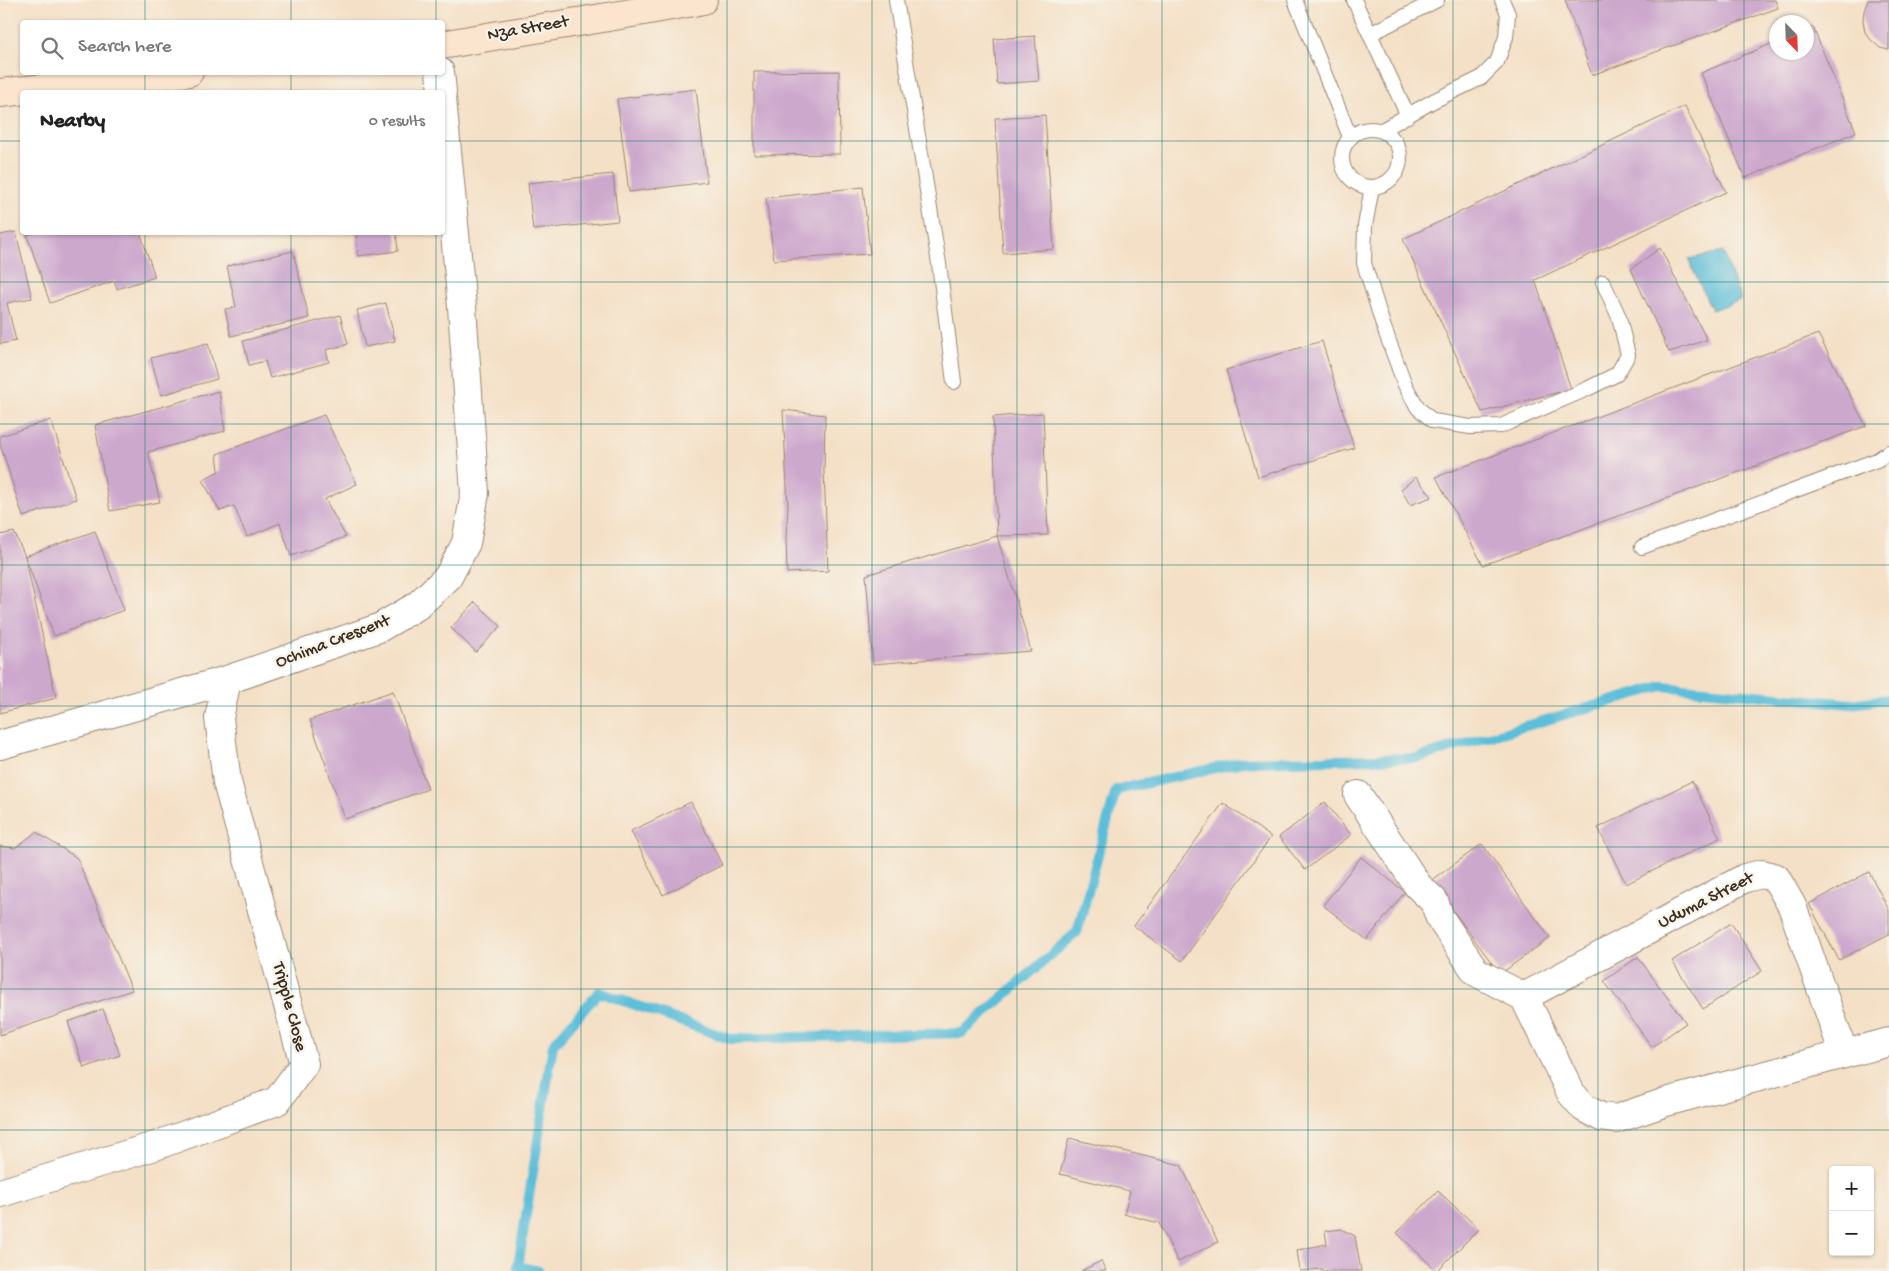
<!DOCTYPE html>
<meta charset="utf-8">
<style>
body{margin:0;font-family:"Gochi Hand",sans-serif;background:#f2f2f2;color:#222}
.controls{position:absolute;right:15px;bottom:15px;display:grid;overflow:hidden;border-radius:5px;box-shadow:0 1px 4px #0004}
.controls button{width:45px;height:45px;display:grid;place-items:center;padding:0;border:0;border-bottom:1px solid #e0e0e0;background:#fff;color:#222;font:25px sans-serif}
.compass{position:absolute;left:1769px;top:15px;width:45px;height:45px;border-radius:50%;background:#fff;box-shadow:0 1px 4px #0004;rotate:157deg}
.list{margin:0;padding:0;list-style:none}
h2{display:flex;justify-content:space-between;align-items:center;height:65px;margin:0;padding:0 20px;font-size:21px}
h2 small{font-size:16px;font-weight:400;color:#767676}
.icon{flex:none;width:28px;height:28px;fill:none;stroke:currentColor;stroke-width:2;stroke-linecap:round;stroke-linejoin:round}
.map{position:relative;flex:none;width:1889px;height:1271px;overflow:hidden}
.search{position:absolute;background:#fff;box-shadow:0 1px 4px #0004;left:20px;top:20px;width:425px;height:55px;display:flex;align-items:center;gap:12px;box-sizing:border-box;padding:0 18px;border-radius:5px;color:#767676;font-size:19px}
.panel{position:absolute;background:#fff;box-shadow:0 1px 4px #0004;left:20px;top:90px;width:425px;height:145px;border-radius:5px}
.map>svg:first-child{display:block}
.water{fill:#5bbed9;stroke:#4b747c}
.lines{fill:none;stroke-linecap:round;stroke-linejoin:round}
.stream{stroke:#5bbed9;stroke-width:10}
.building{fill:#cda8cd}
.lane-casing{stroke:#988572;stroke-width:16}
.street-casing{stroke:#988572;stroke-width:30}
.secondary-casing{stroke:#988572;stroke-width:30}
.lane{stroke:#fff;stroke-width:14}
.street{stroke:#fff;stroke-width:28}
.secondary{stroke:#fce5cf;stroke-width:28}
.grid{fill:none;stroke:#0f766e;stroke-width:1;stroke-opacity:0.55}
.labels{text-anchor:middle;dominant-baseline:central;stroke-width:4.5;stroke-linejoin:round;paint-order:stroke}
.street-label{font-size:18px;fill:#3b2a1e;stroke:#f7f3e8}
</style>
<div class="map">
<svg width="1889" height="1271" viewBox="0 0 1889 1271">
<rect width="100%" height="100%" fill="#f7f3e8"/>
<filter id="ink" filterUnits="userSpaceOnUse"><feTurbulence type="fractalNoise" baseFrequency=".02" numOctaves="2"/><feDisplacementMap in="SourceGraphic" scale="10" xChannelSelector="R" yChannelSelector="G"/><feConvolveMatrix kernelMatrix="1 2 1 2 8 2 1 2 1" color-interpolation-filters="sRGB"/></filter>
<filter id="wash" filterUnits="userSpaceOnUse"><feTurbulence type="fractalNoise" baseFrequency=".0096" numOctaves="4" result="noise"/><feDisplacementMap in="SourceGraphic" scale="20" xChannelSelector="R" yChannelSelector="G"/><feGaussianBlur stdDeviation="1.12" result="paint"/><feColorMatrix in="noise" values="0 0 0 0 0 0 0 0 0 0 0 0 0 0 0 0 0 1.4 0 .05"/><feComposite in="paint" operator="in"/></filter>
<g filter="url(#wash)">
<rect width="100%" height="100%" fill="#f4e0c6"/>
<path class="water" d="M1723 252 1741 300 1712 310 1688 259Z"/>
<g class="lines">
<path class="stream" d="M539 1271 518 1266 553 1045 599 992 730 1039 962 1033 1077 932 1116 790 1242 762 1417 758 1662 686 1850 704 1889 699"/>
</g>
<g id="blocks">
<path class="building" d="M1565 0H1775L1778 8 1592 75Z
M1868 0H1889V50L1880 48 1871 40 1865 32 1863 21 1864 11Z
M1813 27 1856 132 1745 178 1701 73 1776 42V52H1806V29Z
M1035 36 1039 81 997 84 994 39Z
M839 71 840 154 754 155V72Z
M696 89 707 182 629 192 617 99Z
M1685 106 1726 192 1535 280 1571 389 1482 412 1403 239Z
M1045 115 1054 249 1003 253 995 118Z
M613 174 618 221 533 230 528 183Z
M863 187 870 254 774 260 766 198Z
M16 232 32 298 7 303 16 341 0 344V235Z
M34 232H140L155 277 117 289 114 281 50 303 27 235Z
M356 232H396L398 251 358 256Z
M1660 248 1707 340 1669 352 1631 269Z
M293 251 309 318 231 336 225 309 236 307 227 266Z
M386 303 395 341 365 347 357 310Z
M340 315 348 344 326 350 329 362 270 378 265 361 249 365 243 341Z
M1818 334 1866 426 1483 565 1436 477Z
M1322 341 1354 448 1258 477 1226 370Z
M208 343 217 379 161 395 151 358Z
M219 391 225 431 148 452 160 502 110 511 95 425Z
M783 410 825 415 824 471 828 571 787 573 786 537 788 507Z
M1043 413 1048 535 997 536 1031 651 873 664 866 575 997 536 993 417Z
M324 415 357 484 325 499 346 537 291 556 280 523 247 537 234 506 220 511 202 480 219 471 217 454Z
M51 420 76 499 23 517 0 444V436Z
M1416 477 1432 497 1410 505 1401 489Z
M95 531 124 610 54 636 25 556Z
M14 532 25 556 56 698 0 713V535Z
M475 602 501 626 476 652 451 628Z
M393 691 428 789 345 819 310 720Z
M1692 781 1720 838 1626 884 1598 828Z
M691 802 722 865 663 895 631 831Z
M1325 802 1351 835 1305 870 1279 837Z
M1223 803 1271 837 1182 961 1134 926Z
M36 832 77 858 132 990 0 1035V846L15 848Z
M1482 844 1550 938 1500 974 1431 881Z
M1361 857 1405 892 1367 940 1323 905Z
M1869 872 1889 910V934L1839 960 1809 904Z
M1731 923 1762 971 1703 1009 1672 961Z
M1638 957 1686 1023 1652 1047 1604 981Z
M103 1009 120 1055 84 1068 68 1022Z
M1069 1138 1181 1165 1218 1242 1178 1262 1159 1223 1124 1214 1130 1191 1060 1174Z
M1438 1191 1479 1229 1437 1271 1397 1233Z
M1341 1229 1355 1236 1361 1271H1323L1322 1269 1300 1271 1297 1250 1327 1244 1325 1231Z
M1101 1261 1106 1271H1081Z"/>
</g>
</g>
<g filter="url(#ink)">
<use href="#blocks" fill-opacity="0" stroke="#988572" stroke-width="1"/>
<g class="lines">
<g class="lane-casing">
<path id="lane" d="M896 0 939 264 954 382
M1295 0 1350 137
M1354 0 1408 116
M1370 34 1437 0
M1342 158a29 29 0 1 1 58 0a29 29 0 1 1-58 0Z
M1382 130 1433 101 1481 78 1497 62 1506 37 1508 14 1502 0
M1372 187 1365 226 1364 263 1383 325 1405 385 1418 408 1433 421 1470 427 1501 426 1587 389 1617 374 1628 355 1619 317 1603 282
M1642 547 1877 460 1889 452"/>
</g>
<g class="street-casing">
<path id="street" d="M440 72 442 92
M0 745 227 680 379 628 417 606 448 577 466 543 475 493 462 307 442 99
M1358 795 1418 886 1434 901 1440 918 1476 972 1524 997 1571 1093 1584 1108 1601 1117 1616 1119 1666 1102 1889 1042
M1524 997 1745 878 1762 874 1776 878 1792 906 1844 1054
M0 1193 155 1146 277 1101 304 1064 227 782 219 718 227 680"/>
</g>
<g class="secondary-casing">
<path id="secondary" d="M442 45C529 29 617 17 703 0
M0 93 189 72"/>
</g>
<use href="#lane" class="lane"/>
<use href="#street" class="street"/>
<use href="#secondary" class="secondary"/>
</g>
</g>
<path class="grid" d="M145 0V22M291 0V22M436 0V22M581 0V1271M727 0V1271M872 0V1271M1017 0V1271M1162 0V1271M1308 0V1271M1453 0V1271M1598 0V1271M1744 0V1271M145 72V92M291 72V92M436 72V92M0 141H22M442 141H1889M145 232V1271M291 232V1271M436 232V1271M0 282H1889M0 424H1889M0 565H1889M0 706H1889M0 847H1889M0 989H1889M0 1130H1889"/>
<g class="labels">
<g class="street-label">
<text transform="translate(528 29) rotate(-10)">Nza Street</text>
<text transform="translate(333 642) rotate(-21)">Ochima Crescent</text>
<text transform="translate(1706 901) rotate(-27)">Uduma Street</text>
<text transform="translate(289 1007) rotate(75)">Tripple Close</text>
</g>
</g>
</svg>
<div class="controls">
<button>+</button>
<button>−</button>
</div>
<svg class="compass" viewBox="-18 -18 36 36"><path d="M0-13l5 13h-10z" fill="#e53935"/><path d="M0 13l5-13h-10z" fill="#767676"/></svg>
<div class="search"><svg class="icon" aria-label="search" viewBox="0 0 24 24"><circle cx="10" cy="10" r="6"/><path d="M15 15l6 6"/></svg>Search here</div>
<section class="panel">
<h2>Nearby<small>0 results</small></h2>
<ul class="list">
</ul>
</section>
</div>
